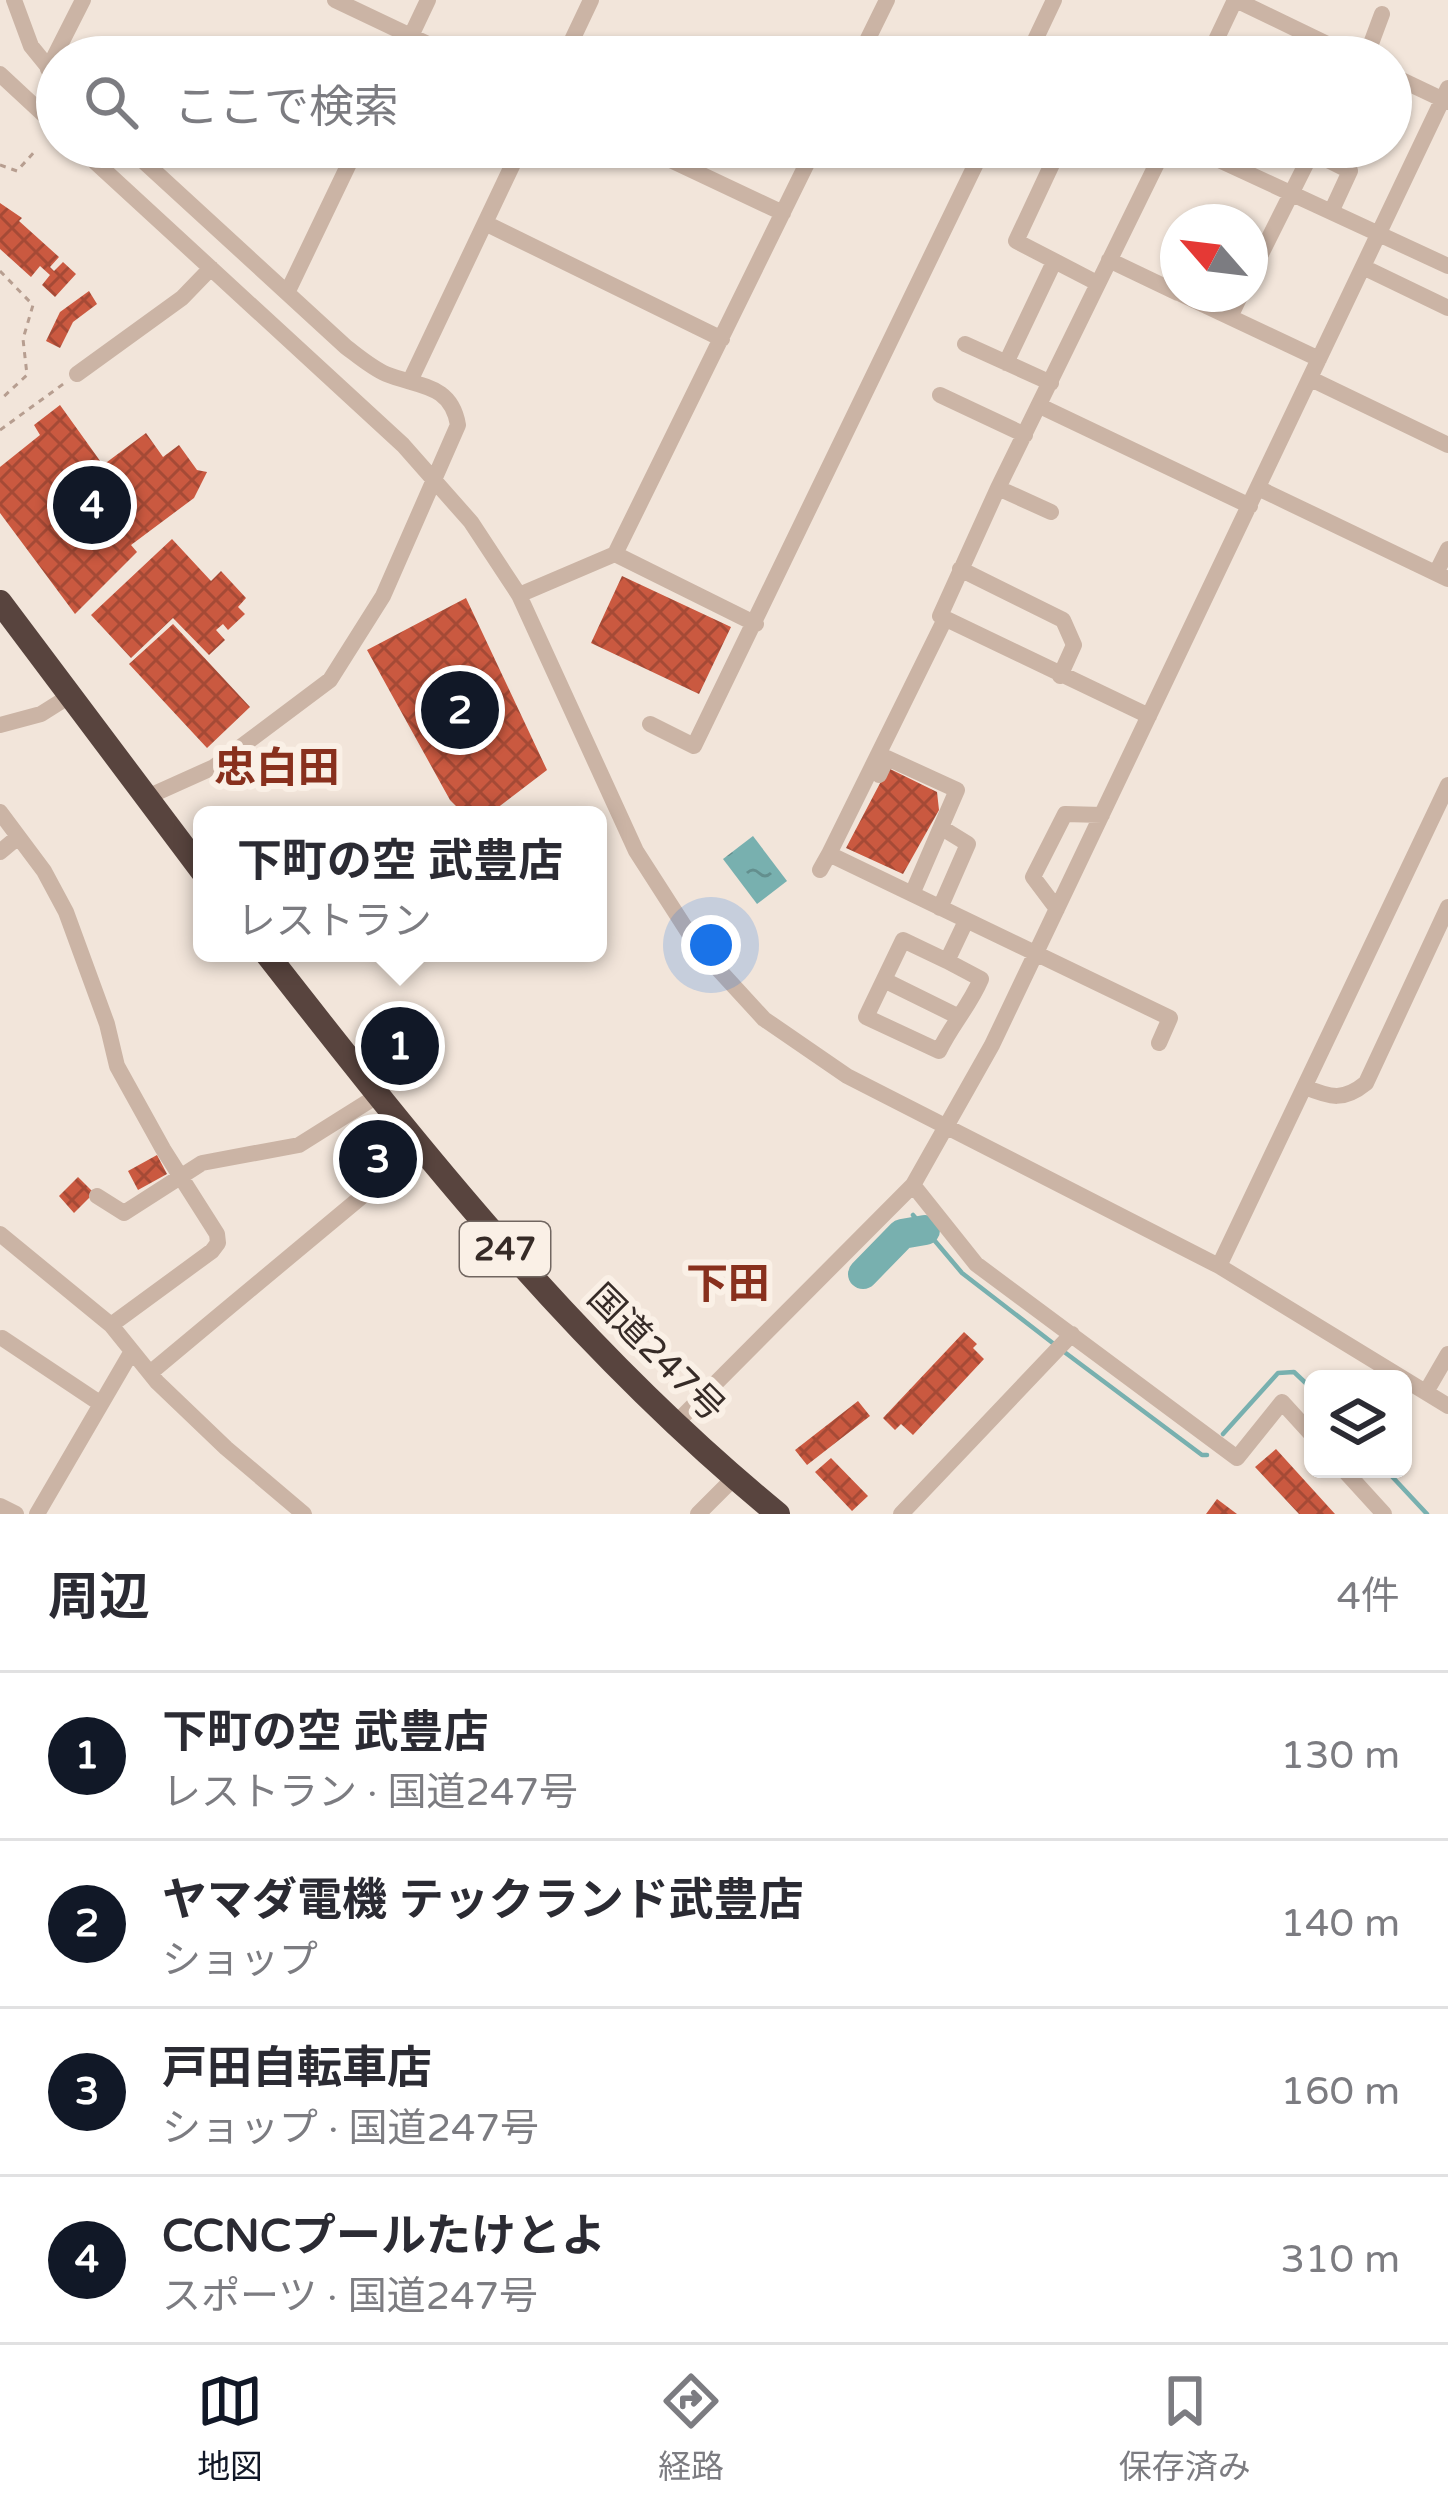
<!DOCTYPE html>
<html lang="ja">
<meta charset="utf-8">
<style>
body{margin:0;font-family:"Varela Round","Noto Sans JP",sans-serif;background:#f7f7f7;color:#2b2b33}
.controls{position:absolute;right:36px;bottom:36px;display:grid;overflow:hidden;border-radius:18px;box-shadow:0 3px 9px #0004}
.controls button{width:108px;height:108px;display:grid;place-items:center;padding:0;border:0;border-bottom:3px solid #e1e1e2;background:#fff;color:#2b2b33;font:60px sans-serif}
.compass{position:absolute;left:1160px;top:204px;width:108px;height:108px;border-radius:50%;background:#fff;box-shadow:0 3px 9px #0004;rotate:298deg}
.you{position:absolute;left:711px;top:945px;width:42px;height:42px;margin:-30px;border:9px solid #fff;border-radius:50%;background:#1a73e8;box-shadow:0 0 0 18px #1a73e833}
.badge{display:grid;place-items:center;width:78px;height:78px;border-radius:50%;background:#111827;color:#fff;font-size:39px;font-weight:700}
.pin{position:absolute;translate:-50% -50%;border:6px solid #fff;box-shadow:0 3px 12px #0006}
.popup{position:absolute;left:193px;top:806px;width:414px;height:156px;box-sizing:border-box;display:grid;place-content:center;border-radius:18px;background:#fff;filter:drop-shadow(0 3px 9px #0005);font-size:39px;white-space:nowrap;color:#7c7c81}
.popup b{font-size:45px;color:#2b2b33}
.popup::after{content:'';position:absolute;left:50%;top:100%;margin-left:-24px;border:24px solid transparent;border-top-color:#fff}
.list{margin:0;padding:0;list-style:none}
h2{display:flex;justify-content:space-between;align-items:center;height:156px;margin:0;padding:0 48px;font-size:51px}
h2 small{font-size:39px;font-weight:400;color:#7c7c81}
.list li{display:grid;grid-template-columns:78px 1fr auto;gap:36px;align-items:center;box-sizing:border-box;height:168px;padding:0 48px;border-top:3px solid #e1e1e2}
.list b{display:block;font-size:45px;white-space:nowrap}
.list p{margin:0;font-size:39px;white-space:nowrap;color:#7c7c81}
.list em{font-size:39px;font-style:normal;color:#7c7c81}
.icon{flex:none;width:66px;height:66px;fill:none;stroke:currentColor;stroke-width:2;stroke-linecap:round;stroke-linejoin:round}
.map{position:relative;flex:none;width:1448px;height:1514px;overflow:hidden}
.search{position:absolute;background:#fff;box-shadow:0 3px 9px #0004;left:36px;right:36px;top:36px;height:132px;display:flex;align-items:center;gap:30px;box-sizing:border-box;padding:0 42px;border-radius:66px;color:#7c7c81;font-size:45px}
.sheet{height:828px;background:#fff}
nav{display:flex;justify-content:space-around;align-items:center;box-sizing:border-box;height:168px;border-top:3px solid #e1e1e2;background:#fff;font-size:33px;color:#7c7c81}
nav a{display:grid;justify-items:center;gap:6px}
nav .on{color:#111827}
.map>svg:first-child{display:block}
.water{fill:url(#water-ripples)}
.lines{fill:none;stroke-linecap:round;stroke-linejoin:round}
.stream{stroke:#78b0af;stroke-width:4.5}
.river{stroke:#78b0af;stroke-width:30}
.building{fill:url(#building-cross-hatch)}
.path{stroke:#b79e90;stroke-width:3;stroke-dasharray:6 6;stroke-linecap:butt}
.minor{stroke:#cbb4a5;stroke-width:16}
.highway{stroke:#58443e;stroke-width:24}
.labels{text-anchor:middle;dominant-baseline:central;stroke-width:12;stroke-linejoin:round;paint-order:stroke}
.shield{fill:#faf0e6;stroke:#716660;stroke-width:3}
.shield-label{font-size:33px;font-weight:bold;fill:#362b27}
.street-label{font-size:36px;fill:#362b27;stroke:#faf0e6}
.quarter-label{font-size:42px;font-weight:bold;fill:#88301d;stroke:#faf0e6}
</style>
<div class="map">
<svg width="1448" height="1514" viewBox="0 0 1448 1514">
<defs>
<pattern id="water-ripples" width="26" height="14" patternUnits="userSpaceOnUse" patternTransform="scale(3)"><rect width="26" height="14" fill="#78b0af"/><path d="M2 4q2-2 4 0t4 0M15 11q2-2 4 0t4 0" fill="none" stroke="#638f8e"/></pattern>
<pattern id="building-cross-hatch" width="8" height="8" patternUnits="userSpaceOnUse" patternTransform="scale(3)"><rect width="8" height="8" fill="#ca5940"/><path d="M0 0l8 8M0 8l8-8" fill="none" stroke="#a54a36"/></pattern>
</defs>
<rect width="100%" height="100%" fill="#f2e5da"/>
<path class="water" d="M753 836 787 881 757 904 723 859Z"/>
<g class="lines">
<path class="stream" d="M913 1215 962 1273 1054 1344
M1063 1351 1202 1455H1207
M1223 1434 1278 1373 1294 1372 1313 1390
M1385 1469 1427 1514"/>
<path class="river" d="M863 1274 902 1234 925 1230"/>
</g>
<path class="building" d="M0 203 22 218 19 221 59 257 50 267 54 271 63 262 76 274 55 297 42 285 50 275 40 266 31 277 0 249Z
M89 291 97 304 73 322 60 348 46 341 60 312Z
M60 405 103 465 146 433 163 457 179 445 197 470 207 472 194 498 131 545 137 552 75 614 0 513V467L40 435 34 425Z
M172 539 211 581 221 571 246 598 238 607 245 614 228 630 223 624 216 630 225 640 209 655 173 618 131 658 91 615Z
M622 576 731 627 699 694 591 643Z
M466 598 547 770 488 815H465L450 800 367 650Z
M173 624 250 707 207 748 129 664Z
M888 768 937 792 939 810 903 874 846 848Z
M157 1155 167 1174 138 1190 128 1171Z
M78 1177 94 1193 74 1213 59 1196Z
M964 1332 977 1344 973 1348 984 1359 913 1435 901 1424 895 1430 883 1418Z
M858 1401 870 1416 807 1465 795 1450Z
M1276 1449 1335 1514H1299L1255 1467Z
M831 1458 868 1496 852 1511 815 1472Z
M1217 1499 1237 1514H1206Z"/>
<g class="lines">
<path class="path" d="M0 165 17 171 36 150
M0 271 33 305 23 339 27 375 0 400
M0 430 66 382"/>
<path class="minor" d="M14 0 31 46 57 78
M335 0 455 57
M1236 0 1354 57
M401 57 428 0
M564 57 591 0
M859 57 887 0
M1027 57 1054 0
M1208 57 1235 0
M1366 57 1382 14
M48 69 83 0
M0 74 57 127
M1391 75 1448 102
M79 147 403 445 471 522 519 595 636 851 697 946 764 1019 847 1076 1219 1266 1448 1406
M128 147 346 347C358 356 372 368 386 374 418 387 451 383 458 425L383 596 330 680 214 767 145 798
M643 147 783 213
M1060 147 1016 241 1097 283
M1191 147 1448 266
M1304 148 1350 171 1332 210
M485 223 722 339
M1109 260 1178 293
M1363 267 1448 308
M1250 276 1312 152 1317 147
M287 293 357 147
M1181 294 1319 359
M1230 317 1241 294
M965 344 1051 383
M1006 363 1054 262
M77 374 182 298 211 268
M1311 379 1448 445
M410 381 521 147
M940 395 1025 435
M1040 406 1250 506
M998 488 1051 512
M1258 488 1448 579
M615 554 756 624
M960 569 1063 620 1074 645 1060 676
M1436 573 1448 549
M519 595 615 554 815 147
M945 619 829 854 1170 1018 1159 1043
M1149 716 940 616 998 488 1165 147
M650 724 694 746 984 147
M0 725 41 714 68 697
M879 775 887 758 957 790 912 894
M0 812 44 871 66 912 107 1024 117 1066 163 1149 217 1234 218 1243 212 1251 111 1325
M0 852 18 837
M820 870 829 854
M940 908 968 844 942 828
M1057 909 1033 877 1065 814 1102 815
M947 961 903 940 866 1017 939 1051C952 1024 969 1007 981 979L947 961 966 921
M884 980 957 1016
M1305 1087C1331 1098 1344 1101 1366 1083L1448 907
M913 1185 976 1264 1237 1458 1282 1402 1313 1436
M97 1196 124 1213 202 1163 299 1145 377 1096
M0 1234 111 1325 157 1382 226 1448 304 1514
M1219 1266 1448 785
M2 1338 101 1404
M150 1373 420 1148
M1426 1392 1448 1354
M675 1424 913 1185 992 1045 1448 88
M1343 1469 1384 1514
M0 1506 16 1514
M37 1514 132 1351
M698 1514 734 1478
M901 1514 1072 1334"/>
<path class="highway" d="M0 602 202 871
M266 953C423 1154 580 1352 778 1514"/>
</g>
<g class="labels">
<rect class="shield" x="460" y="1222" width="90" height="54" rx="9"/>
<g class="shield-label">
<text x="505" y="1249">247</text>
</g>
<g class="street-label">
<text transform="translate(656 1353) rotate(45)">国道247号</text>
</g>
<g class="quarter-label">
<text x="277" y="768">忠白田</text>
<text x="728" y="1284">下田</text>
</g>
</g>
</svg>
<div class="controls">
<button><svg class="icon" aria-label="layers" viewBox="0 0 24 24"><path d="M12 4l9 5-9 5-9-5zM3 14l9 5 9-5"/></svg></button>
</div>
<svg class="compass" viewBox="-18 -18 36 36"><path d="M0-13l5 13h-10z" fill="#e53935"/><path d="M0 13l5-13h-10z" fill="#7c7c81"/></svg>
<div class="you"></div>
<div class="pin badge" style="left:400px;top:1046px">1</div>
<div class="popup"><b>下町の空 武豊店</b>レストラン</div>
<div class="pin badge" style="left:460px;top:710px">2</div>
<div class="pin badge" style="left:378px;top:1159px">3</div>
<div class="pin badge" style="left:92px;top:505px">4</div>
<div class="search"><svg class="icon" aria-label="search" viewBox="0 0 24 24"><circle cx="10" cy="10" r="6"/><path d="M15 15l6 6"/></svg>ここで検索</div>
</div>
<section class="sheet">
<h2>周辺<small>4件</small></h2>
<ul class="list">
<li><span class="badge">1</span><div><b>下町の空 武豊店</b><p>レストラン · 国道247号</p></div><em>130 m</em></li>
<li><span class="badge">2</span><div><b>ヤマダ電機 テックランド武豊店</b><p>ショップ</p></div><em>140 m</em></li>
<li><span class="badge">3</span><div><b>戸田自転車店</b><p>ショップ · 国道247号</p></div><em>160 m</em></li>
<li><span class="badge">4</span><div><b>CCNCプールたけとよ</b><p>スポーツ · 国道247号</p></div><em>310 m</em></li>
</ul>
</section>
<nav>
<a class="on"><svg class="icon" aria-label="map" viewBox="0 0 24 24"><path d="M3 6l6-2 6 2 6-2v14l-6 2-6-2-6 2zM9 4v14M15 6v14"/></svg>地図</a>
<a><svg class="icon" aria-label="directions" viewBox="0 0 24 24"><path d="M12 3l9 9-9 9-9-9zM9 14v-3h6M13 9l2 2-2 2"/></svg>経路</a>
<a><svg class="icon" aria-label="saved" viewBox="0 0 24 24"><path d="M7 4h10v16l-5-4-5 4z"/></svg>保存済み</a>
</nav>
